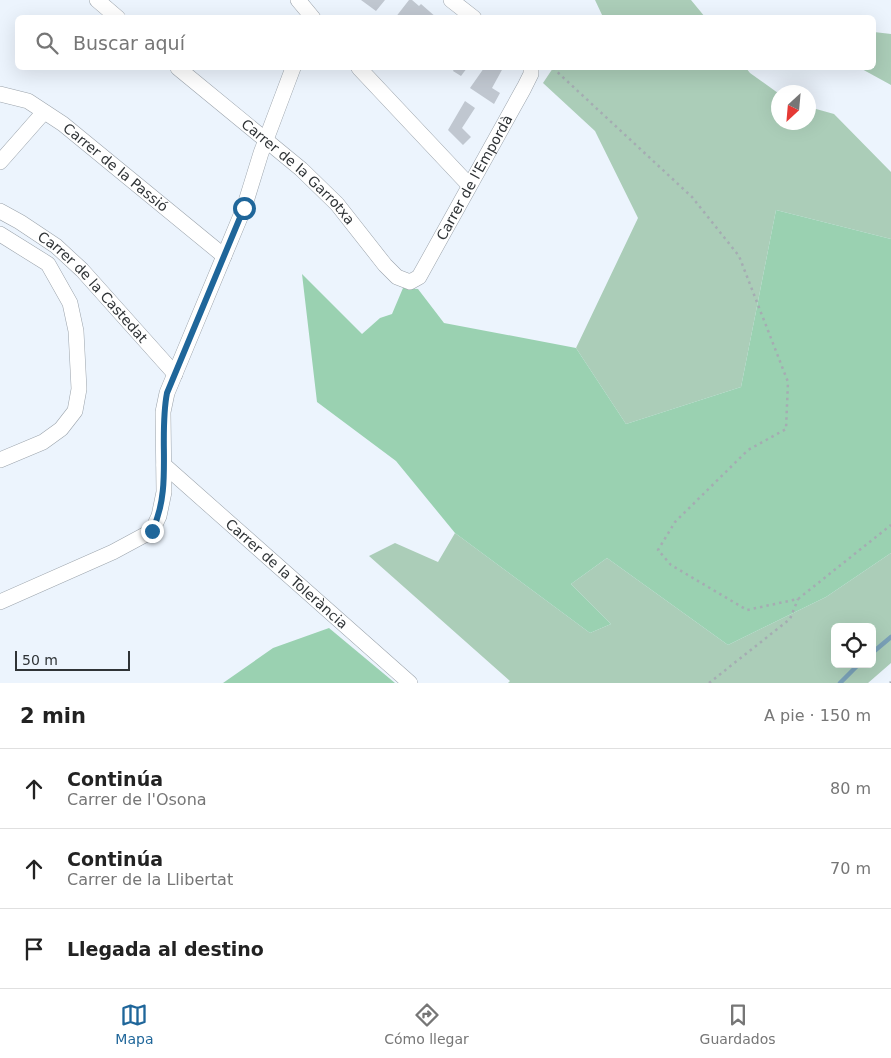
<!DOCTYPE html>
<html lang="es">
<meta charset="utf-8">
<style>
body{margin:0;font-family:"DejaVu Sans",sans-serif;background:#f6f6f6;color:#222}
.controls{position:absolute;right:15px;bottom:15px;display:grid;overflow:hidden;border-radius:8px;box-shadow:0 5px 20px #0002}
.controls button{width:45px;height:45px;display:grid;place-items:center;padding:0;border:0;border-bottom:1px solid #e0e0e0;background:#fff;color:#222;font:25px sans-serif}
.compass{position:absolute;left:771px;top:85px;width:45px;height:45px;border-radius:50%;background:#fff;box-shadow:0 5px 20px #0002;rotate:206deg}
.scale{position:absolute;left:15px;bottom:12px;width:115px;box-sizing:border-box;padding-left:5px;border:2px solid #2f3336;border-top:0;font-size:14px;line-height:18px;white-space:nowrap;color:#2f3336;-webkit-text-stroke:4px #ecf4fd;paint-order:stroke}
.stop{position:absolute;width:15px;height:15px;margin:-11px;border:4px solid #1f669a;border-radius:50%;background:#fff}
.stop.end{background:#1f669a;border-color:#fff;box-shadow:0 1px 5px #0008}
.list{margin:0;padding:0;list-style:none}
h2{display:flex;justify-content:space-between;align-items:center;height:65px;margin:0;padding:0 20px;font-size:21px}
h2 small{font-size:16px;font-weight:400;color:#767676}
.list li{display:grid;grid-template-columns:32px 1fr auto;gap:15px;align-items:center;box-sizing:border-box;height:80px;padding:0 20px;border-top:1px solid #e0e0e0}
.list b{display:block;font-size:19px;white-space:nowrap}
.list p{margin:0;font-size:16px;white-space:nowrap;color:#767676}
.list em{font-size:16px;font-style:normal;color:#767676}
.icon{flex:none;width:28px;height:28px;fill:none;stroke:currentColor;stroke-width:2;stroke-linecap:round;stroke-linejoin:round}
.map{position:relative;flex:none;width:891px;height:683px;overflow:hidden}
.search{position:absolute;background:#fff;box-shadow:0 5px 20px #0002;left:15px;right:15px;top:15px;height:55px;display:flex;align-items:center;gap:12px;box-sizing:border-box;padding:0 18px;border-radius:8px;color:#767676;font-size:19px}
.sheet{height:305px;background:#fff}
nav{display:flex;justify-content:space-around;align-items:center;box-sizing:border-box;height:70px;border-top:1px solid #e0e0e0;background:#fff;font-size:14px;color:#767676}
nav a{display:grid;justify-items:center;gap:2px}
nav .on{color:#1f669a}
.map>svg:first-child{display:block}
.green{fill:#abcdb8;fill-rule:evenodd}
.forest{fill:#9ad1b1}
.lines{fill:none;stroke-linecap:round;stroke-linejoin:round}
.stream{stroke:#7aa1b8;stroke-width:4.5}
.building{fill:#c0c7d0}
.minor-casing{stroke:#9ba3ab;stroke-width:16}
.path{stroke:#a5acb2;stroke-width:2.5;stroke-dasharray:2.5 4;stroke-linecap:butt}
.minor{stroke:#fff;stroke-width:15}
.route{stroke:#1f669a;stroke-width:6}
.labels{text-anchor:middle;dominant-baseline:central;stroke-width:4;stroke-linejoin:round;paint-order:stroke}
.street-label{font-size:14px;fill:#2f3336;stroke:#ecf4fd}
</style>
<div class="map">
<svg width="891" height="683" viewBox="0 0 891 683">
<rect width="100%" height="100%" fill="#ecf4fd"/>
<path class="green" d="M595 0H691L705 17H603Z
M874 32 891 34V85L860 68H874Z
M553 68H746L750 73 778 93V122H808L809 107 834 114 891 172V239L776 210 741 387 626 424 576 348 638 218 595 131 543 83Z
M455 533 590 633 611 624 571 584 607 558 728 645 826 597 891 553V663L868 683H508L510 681 369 556 395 543 438 562ZM835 627H872V664H835Z"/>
<path class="forest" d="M776 210 891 239V553L826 597 728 645 607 558 571 584 611 624 590 633 455 533 396 461 317 402 302 274 362 334 380 318 392 314 403 288 418 289 444 323 576 348 626 424 741 387Z
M329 628 395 683H223L273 648Z"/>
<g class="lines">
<path class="stream" d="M872 653 891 637
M840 683 859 664"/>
</g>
<path class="building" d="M361 0H385L376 11Z
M409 0H412L419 6 421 4 437 18H395Z
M452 68H467L461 76 453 71 454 69Z
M484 68H503L492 88 500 93 494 104 470 88Z
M465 101 475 108 462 128 471 137 463 145 448 130Z"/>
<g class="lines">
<g class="minor-casing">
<g id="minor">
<path d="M97 0 118 18"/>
<path d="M298 0 313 18"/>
<path d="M451 0 474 18"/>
<path id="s1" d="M178 68 301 169 337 204 385 265 397 277 410 282 419 277 524 88 531 74V68"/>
<path d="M359 68 469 185"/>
<path id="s2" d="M0 94 28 101 63 124 224 256"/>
<path d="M0 162 44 112"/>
<path id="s3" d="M0 211 20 222 56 246 82 270 175 374"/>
<path d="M0 234 48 264 70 303 76 331 79 389 75 411 61 429 43 442 0 460"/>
<path id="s4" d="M164 465 410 683"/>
<path d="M0 602 113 552 152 531 159 516 164 492 163 412 167 393 244 208 261 153 293 68"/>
</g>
</g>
<path class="path" d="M553 68 692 197 739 256 788 382 786 429 748 450 675 522 658 550 671 565 747 610 798 599 891 525
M709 683 790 619 798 599
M890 683 891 682"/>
<use href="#minor" class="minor"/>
</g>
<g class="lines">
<path class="route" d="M152 531C173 488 158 439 167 393L244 208"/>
</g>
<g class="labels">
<g class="street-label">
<text stroke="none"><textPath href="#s2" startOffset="139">Carrer de la Passió</textPath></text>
<text stroke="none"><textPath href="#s1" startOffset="159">Carrer de la Garrotxa</textPath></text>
<text stroke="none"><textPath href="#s1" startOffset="442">Carrer de l'Empordà</textPath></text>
<text stroke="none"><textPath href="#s3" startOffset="121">Carrer de la Castedat</textPath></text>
<text stroke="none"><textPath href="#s4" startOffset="164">Carrer de la Tolerància</textPath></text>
</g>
</g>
</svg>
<div class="controls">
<button><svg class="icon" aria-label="locate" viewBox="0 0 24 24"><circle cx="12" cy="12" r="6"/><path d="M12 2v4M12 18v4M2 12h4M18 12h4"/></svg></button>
</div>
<svg class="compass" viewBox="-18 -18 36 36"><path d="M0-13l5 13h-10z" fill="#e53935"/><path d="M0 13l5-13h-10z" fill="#767676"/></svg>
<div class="scale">50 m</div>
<div class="stop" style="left:244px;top:208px"></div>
<div class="stop end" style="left:152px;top:531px"></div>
<div class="search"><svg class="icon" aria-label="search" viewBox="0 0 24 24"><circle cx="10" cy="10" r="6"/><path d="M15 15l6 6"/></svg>Buscar aquí</div>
</div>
<section class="sheet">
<h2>2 min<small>A pie · 150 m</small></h2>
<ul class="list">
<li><svg class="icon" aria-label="ahead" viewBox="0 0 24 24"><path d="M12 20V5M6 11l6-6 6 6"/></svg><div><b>Continúa</b><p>Carrer de l'Osona</p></div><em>80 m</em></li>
<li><svg class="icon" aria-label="ahead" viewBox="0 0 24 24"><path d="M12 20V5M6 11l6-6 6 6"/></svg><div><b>Continúa</b><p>Carrer de la Llibertat</p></div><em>70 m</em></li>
<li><svg class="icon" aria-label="arrive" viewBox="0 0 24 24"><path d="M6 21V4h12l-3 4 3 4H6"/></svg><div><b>Llegada al destino</b></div></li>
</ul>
</section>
<nav>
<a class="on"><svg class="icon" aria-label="map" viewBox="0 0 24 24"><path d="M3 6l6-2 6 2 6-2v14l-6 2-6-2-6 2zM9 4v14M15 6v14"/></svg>Mapa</a>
<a><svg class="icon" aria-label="directions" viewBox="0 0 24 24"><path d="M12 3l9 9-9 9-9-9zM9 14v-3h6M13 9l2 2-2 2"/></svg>Cómo llegar</a>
<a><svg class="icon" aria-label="saved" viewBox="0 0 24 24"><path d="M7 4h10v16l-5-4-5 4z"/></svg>Guardados</a>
</nav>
